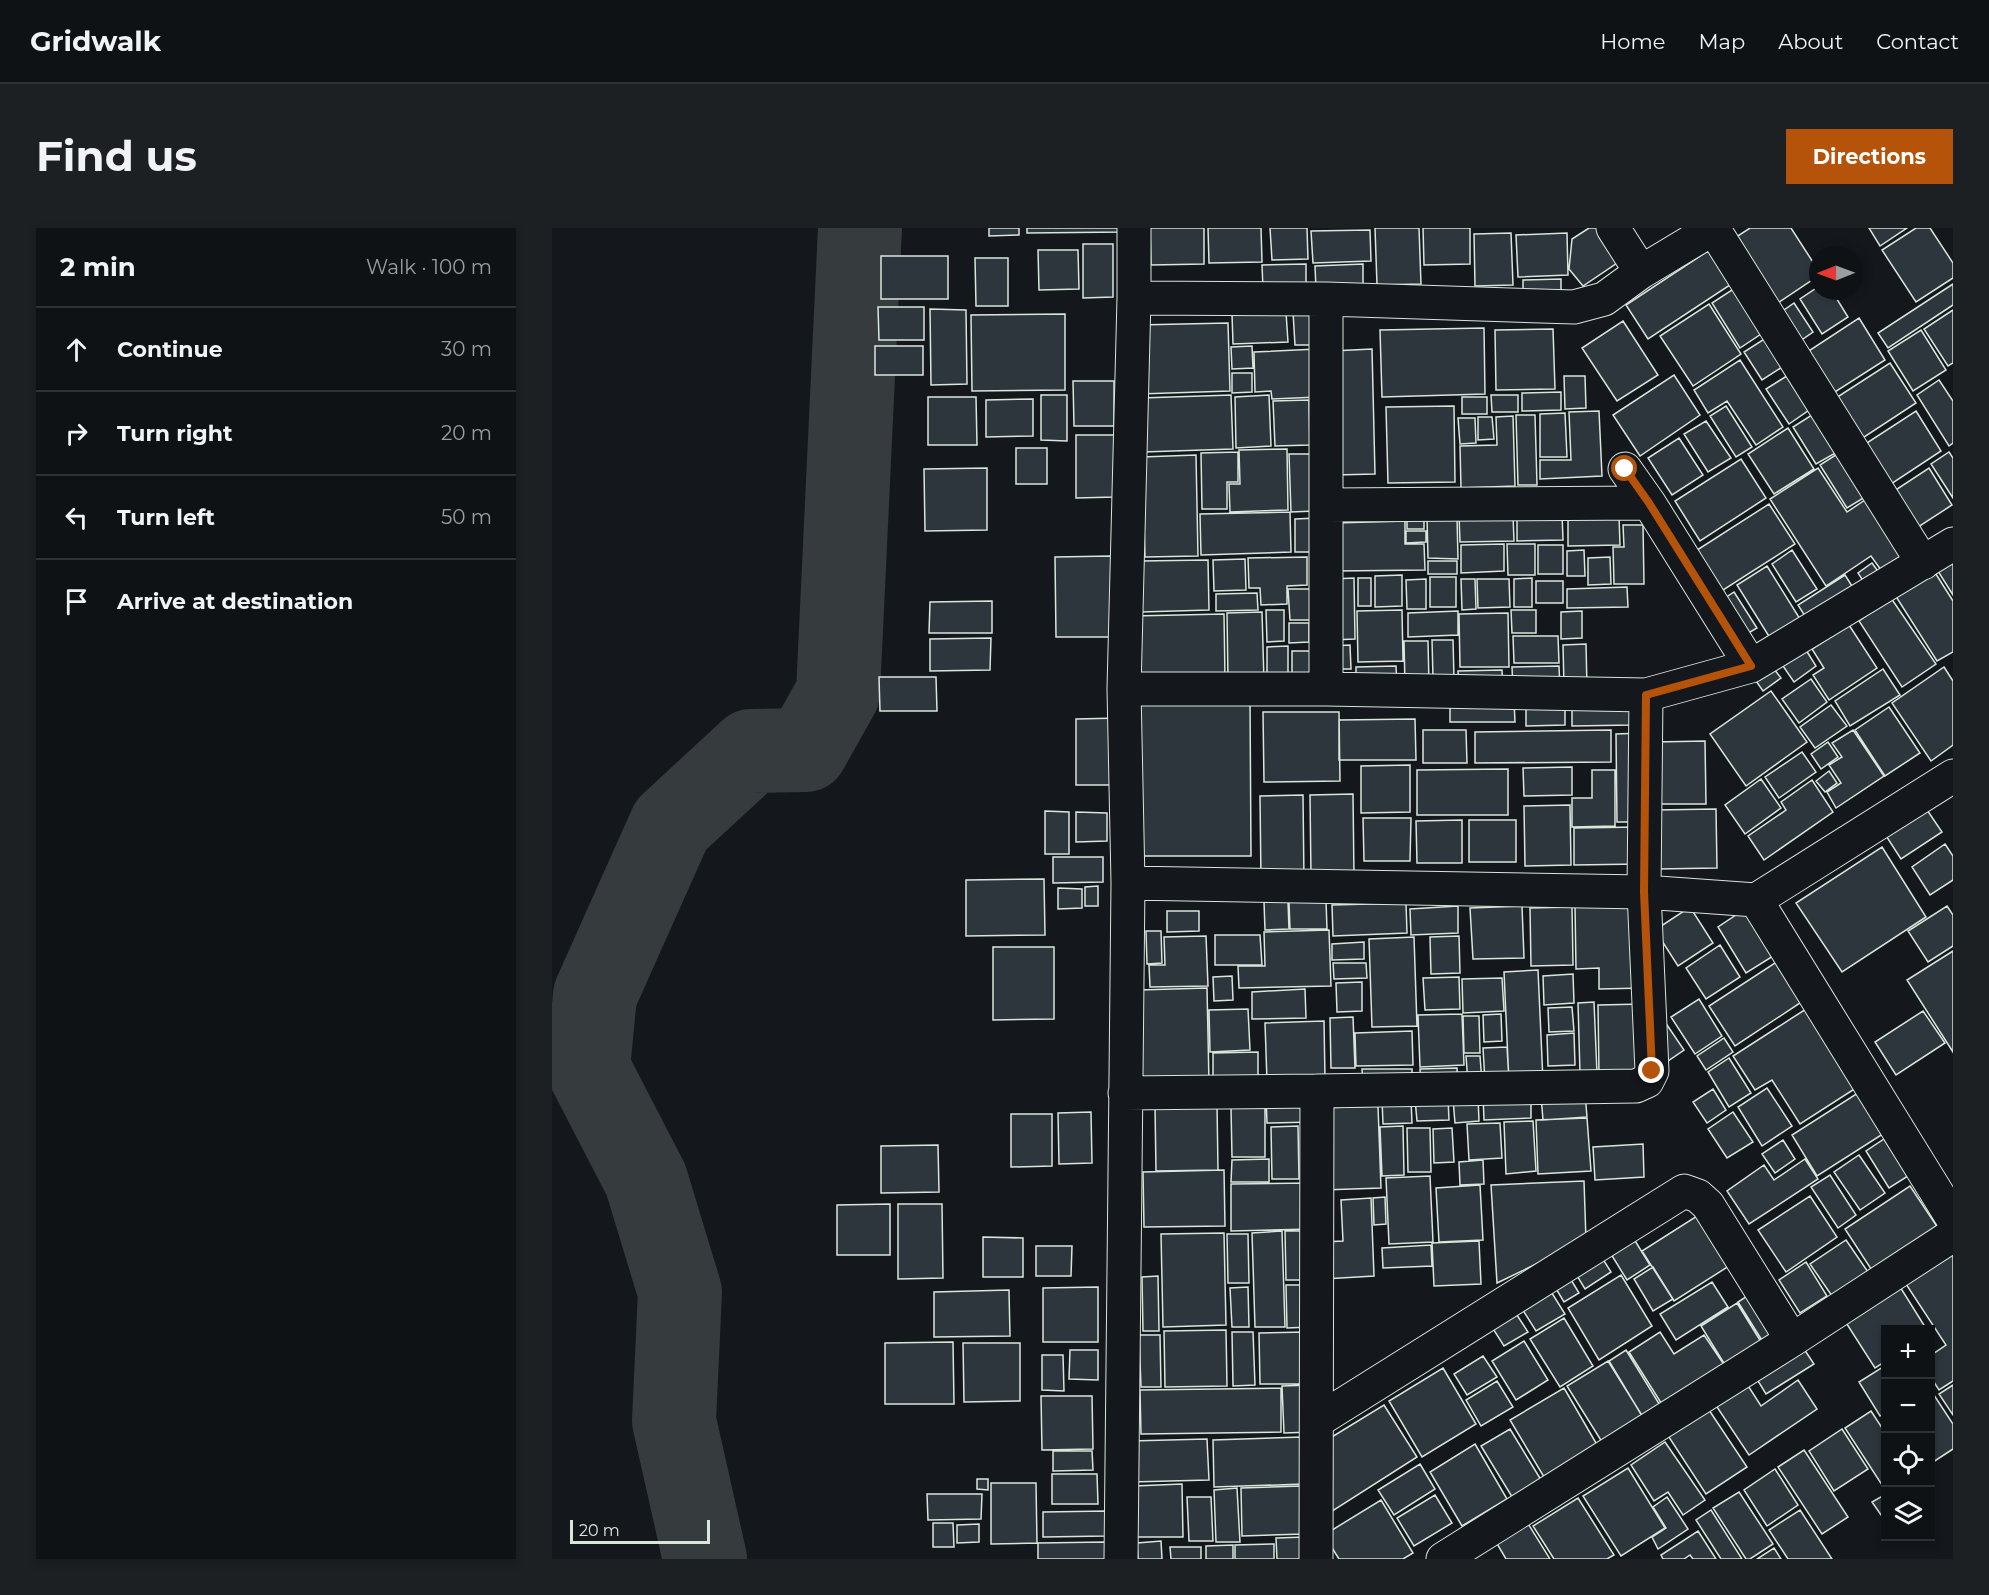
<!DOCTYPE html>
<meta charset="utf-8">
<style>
body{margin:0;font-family:Montserrat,sans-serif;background:#1d2022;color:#f1f3f6}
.controls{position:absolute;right:18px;bottom:18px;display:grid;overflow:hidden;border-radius:0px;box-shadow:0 3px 9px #0003}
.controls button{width:54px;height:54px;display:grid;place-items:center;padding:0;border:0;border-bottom:2px solid #2f3234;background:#0f1215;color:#f1f3f6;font:30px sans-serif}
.compass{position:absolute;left:1257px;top:18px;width:54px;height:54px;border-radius:50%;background:#0f1215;box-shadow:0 3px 9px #0003;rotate:269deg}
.scale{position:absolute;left:18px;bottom:15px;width:140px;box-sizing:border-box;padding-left:6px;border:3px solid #d8e6dc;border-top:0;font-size:16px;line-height:21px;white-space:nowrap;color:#d8e6dc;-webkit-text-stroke:4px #14181c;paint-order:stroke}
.stop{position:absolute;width:18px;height:18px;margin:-14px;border:4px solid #b45309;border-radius:50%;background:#fff}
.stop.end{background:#b45309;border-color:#fff;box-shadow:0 2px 6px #0008}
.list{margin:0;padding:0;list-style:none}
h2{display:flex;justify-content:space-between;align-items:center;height:78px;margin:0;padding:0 24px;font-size:26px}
h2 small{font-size:20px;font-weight:400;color:#9b9ea0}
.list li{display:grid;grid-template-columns:39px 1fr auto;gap:18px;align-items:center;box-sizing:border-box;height:84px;padding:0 24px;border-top:2px solid #2f3234}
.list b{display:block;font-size:22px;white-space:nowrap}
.list em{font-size:20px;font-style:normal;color:#9b9ea0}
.icon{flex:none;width:33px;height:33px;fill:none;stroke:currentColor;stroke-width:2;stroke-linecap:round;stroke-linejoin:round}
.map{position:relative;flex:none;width:1401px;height:1331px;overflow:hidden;border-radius:0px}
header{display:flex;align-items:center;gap:36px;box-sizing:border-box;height:84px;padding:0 30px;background:#0f1215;border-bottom:2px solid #2f3234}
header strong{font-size:28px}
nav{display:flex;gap:33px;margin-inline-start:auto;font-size:21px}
.intro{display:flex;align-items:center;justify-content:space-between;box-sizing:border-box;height:144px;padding:0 36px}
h1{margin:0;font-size:42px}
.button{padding:15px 27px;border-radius:0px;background:#b45309;color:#fff;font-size:21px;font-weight:700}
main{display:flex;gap:36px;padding:0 36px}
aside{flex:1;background:#0f1215;border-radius:0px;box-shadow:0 3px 9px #0003}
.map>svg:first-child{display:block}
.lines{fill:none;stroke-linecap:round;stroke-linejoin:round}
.river{stroke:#363b3e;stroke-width:84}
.building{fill:#2c363c;stroke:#d8e6dc;stroke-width:1.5}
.street-casing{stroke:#d8e6dc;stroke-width:35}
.street{stroke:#14181c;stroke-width:33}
.route{stroke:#b45309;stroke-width:8}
</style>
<header>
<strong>Gridwalk</strong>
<nav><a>Home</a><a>Map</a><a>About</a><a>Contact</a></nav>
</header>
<div class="intro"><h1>Find us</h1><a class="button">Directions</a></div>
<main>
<aside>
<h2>2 min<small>Walk · 100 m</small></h2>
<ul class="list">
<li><svg class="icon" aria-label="ahead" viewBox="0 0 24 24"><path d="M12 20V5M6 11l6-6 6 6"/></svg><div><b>Continue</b></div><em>30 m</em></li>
<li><svg class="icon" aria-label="right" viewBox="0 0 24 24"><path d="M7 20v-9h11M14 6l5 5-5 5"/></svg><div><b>Turn right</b></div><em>20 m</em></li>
<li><svg class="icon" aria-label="left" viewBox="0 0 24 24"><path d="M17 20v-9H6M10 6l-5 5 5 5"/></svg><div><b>Turn left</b></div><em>50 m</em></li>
<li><svg class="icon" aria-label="arrive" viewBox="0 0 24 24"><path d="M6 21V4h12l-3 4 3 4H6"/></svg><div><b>Arrive at destination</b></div></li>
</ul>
</aside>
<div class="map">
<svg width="1401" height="1331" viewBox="0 0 1401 1331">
<rect width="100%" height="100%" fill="#14181c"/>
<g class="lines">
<path class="river" d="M153 1331 122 1193 128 1064 94 952 36 840 43 767 119 597 199 523 254 522 286 465 308 0"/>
</g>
<path class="building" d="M437 0H467V7L437 8Z
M475 0H573V4L475 5Z
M598 0H652V36L599 37Z
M656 0H709L710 34 657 35Z
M718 0H755L756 31 720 32Z
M823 0H867L869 56 825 57Z
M871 0H918V36L872 37Z
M1037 0H1051L1071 31 1031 58 1017 41 1020 11Z
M1198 0H1239L1266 42V48L1220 79 1178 13Z
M1317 0H1355L1328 18Z
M1364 0H1378L1401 35V50L1364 74 1330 22Z
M818 2 819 33 761 35 759 3Z
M959 5 961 57 923 58 922 6Z
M1015 5 1016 47 966 49 964 7Z
M531 16H561V69L531 70Z
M1162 19 1184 53 1096 111 1074 77Z
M486 22H526L527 61 487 62Z
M329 28H396V71H329Z
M423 30H456V78H424Z
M754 36V61H711L710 37Z
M811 36V60L764 61 763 38Z
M1009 51V69L971 70V52Z
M1401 56V77L1336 120 1326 105Z
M1186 58 1215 102 1188 120 1160 75Z
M1266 59V63H1280L1296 89 1270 106 1248 71Z
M1242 75 1261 104 1241 118 1222 89Z
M1157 76 1189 126 1141 158 1108 108Z
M326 79H372V112H327Z
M378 81 414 82 415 156 379 157Z
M1401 82V135L1396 138 1372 101Z
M766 83 767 117H743L741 84Z
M734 84 736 114 681 116 680 86Z
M513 86V162L420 163 419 87Z
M1307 90 1333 132 1272 171 1246 130Z
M1071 93 1106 147 1065 173 1030 120Z
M676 95 678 163 587 166 585 97Z
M932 100 933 166 830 169 828 102Z
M1001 101 1003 161 944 162 943 102Z
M1369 102 1394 142 1361 163 1336 123Z
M1217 108 1235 136 1210 152 1192 124Z
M323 118H371V147H323Z
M700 118 701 140 680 141 679 119Z
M765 121 767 169 720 171 719 163 703 164 702 124Z
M820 121 823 246 783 247 780 123Z
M1188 132 1231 199 1204 217 1175 173 1156 185 1142 162Z
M1338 135 1364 175 1300 217 1273 177Z
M680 145H700V164L680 165Z
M1238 146 1260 180 1237 196 1214 161Z
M1122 147 1148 187 1088 228 1061 187Z
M1012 148H1033L1034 180 1013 181Z
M1387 152 1401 173V215L1397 218 1365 167Z
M521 153H562V198H522Z
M1009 164V182L970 183V165Z
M489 167H515V213L489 212Z
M679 167 681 221 591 224 589 170Z
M717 167 719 218 684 220 683 169Z
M939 167H966V184H940Z
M376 169H424L425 217H376Z
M910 169H935V186H910Z
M481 171V208L434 209V172Z
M757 172 758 217 723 218 721 173Z
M902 178 903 254 836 255 834 179Z
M1174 178 1200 219 1184 229 1158 188Z
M1047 183 1050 248 988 251V232H1019L1017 184Z
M1364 183 1389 223 1330 262 1304 222Z
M1013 185 1015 229H988V186Z
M1263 185 1287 223 1264 236 1241 199Z
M964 187H983L985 257H966Z
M961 188 963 258 909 260 908 218 945 217 944 189Z
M926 189H940L942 211 926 212Z
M906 190H923L924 215 908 216Z
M1154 193 1179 230 1156 244 1132 206Z
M1236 200 1262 241 1222 266 1196 226Z
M524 207H563V269L524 270Z
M1127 210 1151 247 1120 267 1096 230Z
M464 220H495V256H464Z
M735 221 736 282 678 284 677 256H688L687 222Z
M1290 223 1318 266 1295 280 1268 237Z
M686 224V254H675V281H650L649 225Z
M1397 224 1401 230V270L1379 236Z
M737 226H762L763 283 739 284Z
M644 227 646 328 593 329 590 229Z
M1189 231 1214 270 1148 313 1123 273Z
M435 240V302L373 303 372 241Z
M1266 240 1295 284 1313 272 1350 329 1329 342 1319 328 1274 358 1218 271Z
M1377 240 1400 277 1360 303 1336 267Z
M1217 276 1243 316 1168 364 1142 324Z
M738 284 739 324 649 327 648 286Z
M1010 285 1011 312 965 313V286Z
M961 287 962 313 908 314 907 288Z
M1067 288 1068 317 1016 318V289Z
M905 289 906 331 876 330 875 290Z
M765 290 766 324H743V291Z
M855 290H872V301H855Z
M853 293V316H872L873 342 784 343 783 295Z
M1071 297H1091L1092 356H1062L1061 319H1072Z
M854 303H874V314L854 315Z
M952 316V343L909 345V317Z
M955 316H983V347H956Z
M986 317H1011V346H986Z
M1032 322 1033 348H1015V323Z
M1240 322 1265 361 1244 374 1220 336Z
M559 328V409H504L503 329Z
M755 329V357L735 358V376L709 377 708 360H697L696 330Z
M1058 329 1059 356 1036 357V330Z
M1401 329V367L1384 340Z
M693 331 694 362 662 363 661 332Z
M656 332 657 382 589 384 588 333Z
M876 333H905V346H876Z
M1320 335 1330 349 1315 359 1306 345Z
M1215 338 1248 391 1218 410 1185 357Z
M1382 343 1401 373V424L1385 433 1343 367Z
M850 347V378L823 379V348Z
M1293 347 1305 366 1258 396 1246 377Z
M878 349H904V379H878Z
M802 350 803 411 780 412 779 351Z
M806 350H819V378H806Z
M980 350V379H962V351Z
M874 351V381H855L854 352Z
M909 351H923L924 381 910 382Z
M925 351H957L958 379 926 380Z
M984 353H1011V375H984Z
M1075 359 1076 379 1015 380V361Z
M736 361H764L765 392H738Z
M1182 364 1205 400 1193 407 1170 372Z
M705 365 706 382 664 383V366Z
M1339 370 1384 436 1350 459 1307 393Z
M440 373V405H377L378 374Z
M714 382H732V413L715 414Z
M850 382 851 433 806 434 805 383Z
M959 382H984V405H960Z
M906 383V407L856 409V385Z
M1030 383V410L1009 411V384Z
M710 384 712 453H676L675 385Z
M956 385 957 439H908L907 386Z
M672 386 673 450 582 452 580 388Z
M737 395H757V414L737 415Z
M1297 397 1325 440 1277 472 1261 447 1272 440 1260 421Z
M961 408H1006L1007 435H962Z
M439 410 438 442 378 443V411Z
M880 412H901L902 451H881Z
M852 413H876L877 457 853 458Z
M1034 416 1035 459H1012L1011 417Z
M798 417 799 441H780V418Z
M736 418V457H715V419Z
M1254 422 1264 438 1242 454 1231 438Z
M740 423H759V450L740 451Z
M844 438 845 459 804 460V439Z
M1007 438 1008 462 961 463 960 439Z
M1392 439 1401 453V517L1379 533 1340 475Z
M1222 441 1229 450 1211 463 1204 453Z
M1331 441 1348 467 1298 498 1283 473Z
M950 442 951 462 907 463 906 443Z
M327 449H384L385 483H328Z
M1259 451 1275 474 1247 495 1230 471Z
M1219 463 1255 514 1194 558 1158 506Z
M974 471H1013V497L974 498Z
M698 472 699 628H587L586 474Z
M898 473H962L963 494H898Z
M1081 473 1080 497 1020 498V474Z
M1279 477 1295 498 1263 520 1248 499Z
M1337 479 1368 525 1333 548 1303 502Z
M711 484H787L788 553 712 554Z
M568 490V557H524V491Z
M863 491 864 532H787V492Z
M871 502H914L915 535H871Z
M1059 502V534L923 535V504Z
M1301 502 1332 548 1284 580 1275 564 1289 555 1277 537 1290 529 1280 515Z
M1090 505 1091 594H1065L1064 506Z
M1153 513 1154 576H1104L1103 514Z
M1276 514 1286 529 1269 541 1259 526Z
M1250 524 1264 544 1227 570 1213 549Z
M858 537V584L809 585V538Z
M1020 539V567L972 568 971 540Z
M956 541V587H865V542Z
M1040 542H1063V598L1020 599V570H1040Z
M1277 543 1285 555 1273 564 1264 553Z
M1209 551 1229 580 1193 606 1173 577Z
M1260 552 1281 584 1212 632 1196 608 1234 582 1229 574Z
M801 566 802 649H759L758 567Z
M751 567 752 653H709L708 568Z
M1369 573 1390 604 1349 631 1329 600Z
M1018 577 1019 637 973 638 972 578Z
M1164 581 1165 640 1105 641 1103 582Z
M493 583 517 584V626H493Z
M524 584 555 585V613L524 614Z
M811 590H859L858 633H812Z
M910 592V635H865L864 593Z
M917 592H964V634H917Z
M1086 599 1087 636 1022 637V600Z
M1393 616 1401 628V652L1378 667 1360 639Z
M1330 619 1374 689 1290 744 1244 675Z
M501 629H551V654L501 655Z
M492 651 493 707 414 708V652Z
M546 658V678H533V659Z
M506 660 530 661V680L506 681Z
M774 672 775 701H738L737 674Z
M712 674H736L737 701 713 702Z
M854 675 855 705 781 708 780 677Z
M1090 676 1092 760 1047 761V740L1024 741 1023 677Z
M906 678V705L859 707 858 681Z
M970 678 972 730 921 731 918 680Z
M1395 678 1401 687V718L1376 734 1356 703Z
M1020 679 1021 737 979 738 978 680Z
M1138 679 1161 715 1126 738 1103 702Z
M1196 679 1226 725 1194 745 1166 699Z
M615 683H647V703L615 704Z
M777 702 779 758 687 760 686 738H713L712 704Z
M594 703H609L610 735 595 736Z
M663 707H708L710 737H663Z
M654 708 656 758 598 759 597 737H613L612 709Z
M907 708 908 745 879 746 878 709Z
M862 709 865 798 820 799 817 711Z
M812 714V731L780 732V716Z
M1168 717 1188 749 1154 771 1134 740Z
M441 719H502V791L441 792Z
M1401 723V824L1355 752Z
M1226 733 1251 773 1183 818 1157 778Z
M781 735H814L815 750 782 751Z
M986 742 991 853 957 855 952 744Z
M1021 746 1022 775 992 777 991 748Z
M680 748 681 772 662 773 661 749Z
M907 749 908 781 873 782 871 750Z
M950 750 952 783 911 785 910 751Z
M810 754V783L785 784 784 755Z
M655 760 657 855 589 857 587 762Z
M753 761 754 790 700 791V764Z
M1147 771 1170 808 1143 826 1119 789Z
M1042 774 1045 845 1028 846 1026 775Z
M1091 776 1092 844 1047 845 1046 777Z
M1020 779 1022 803 997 804 996 780Z
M696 781 698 822 658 824 657 782Z
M1254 781 1304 860 1248 896 1220 852 1203 862 1181 828Z
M1371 783 1393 815 1344 847 1323 814Z
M910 786 912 837 868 839 866 787Z
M949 786 950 813 932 814 931 787Z
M911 788H927L928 825H912Z
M801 789 803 840H779L778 790Z
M772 793 773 851 715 853 713 795Z
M1113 794 1132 822 1113 835Z
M860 803 861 837 804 838 803 805Z
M1022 805 1023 837 996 838 995 807Z
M1172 810 1181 824 1154 842 1145 828Z
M955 819 957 853 933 854 931 820Z
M706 824V854L661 855V825Z
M914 828H928L930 854 916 855Z
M1177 830 1199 865 1177 879 1156 844Z
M905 840 906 855 869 857 868 841Z
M810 841H860V857L811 858Z
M1215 860 1240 898 1210 918 1186 879Z
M1161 861 1174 882 1155 895 1141 874Z
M1309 863 1334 904 1265 948 1240 907Z
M979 865V890L932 892 931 868Z
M1033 865 1035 889 991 892 989 868Z
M760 866 761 894 715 895 714 867Z
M926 869 927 893 903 895 901 871Z
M896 870 897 892 865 893 863 871Z
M859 871 860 895 831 896 830 872Z
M665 876 666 942 604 943 603 878Z
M826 878 829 960 771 962 768 880Z
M679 880H713V929H680Z
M539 884 540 935 507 936 506 885Z
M1181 884 1201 914 1175 930 1156 901Z
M459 886H500V938L459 939Z
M1035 890 1039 943 986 946 984 892Z
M981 893 984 943 954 946 952 894Z
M948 895 950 930 917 932 915 896Z
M746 898 747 951H720L719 899Z
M851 898 852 947 830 948 828 899Z
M855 900H878L879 944H856Z
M900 900 902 934 882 935 881 901Z
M1332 911 1356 948 1337 960 1314 923Z
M1231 912 1243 931 1223 945 1210 926Z
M1091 916 1092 949 1043 952 1041 919Z
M386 917 387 964 329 965V918Z
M1307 927 1333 965 1308 982 1282 944Z
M717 931V954H679L680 932Z
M1253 931 1266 951 1197 996 1175 963 1212 937 1222 952Z
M931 932 932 956 908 957 907 934Z
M672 942 673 998 592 999 591 944Z
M1278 947 1304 987 1286 1000 1259 959Z
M878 948 881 1014 837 1016 834 950Z
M1032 953 1034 1012 945 1055 939 957Z
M759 955 760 1001 679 1003V956Z
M928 957 931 1012 887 1014 884 960Z
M1358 958 1388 1003 1323 1047 1293 1001Z
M1258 968 1285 1009 1234 1044 1206 1002Z
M833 969 834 996 822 997 821 970Z
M819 970 822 1048 772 1051 770 1014 791 1013 789 972Z
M338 976V1027H285V977Z
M346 976H390L391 1050 346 1051Z
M1156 981 1188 1031 1122 1073 1090 1023Z
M730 1003 733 1099H703L700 1005Z
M733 1003H759L761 1052H734Z
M1077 1003 1098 1037 1075 1052 1054 1018Z
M672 1005 674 1097 611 1099 609 1006Z
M675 1006H696L697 1055H676Z
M431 1009 471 1010V1049H431Z
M1294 1012 1316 1044 1280 1068 1258 1036Z
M927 1013 929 1056 882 1058 880 1015Z
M879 1017 880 1038 831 1040 830 1020Z
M484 1018H520L519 1048H484Z
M1401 1021V1153L1387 1162 1378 1148V1128L1394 1117 1352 1053Z
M1047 1025 1059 1044 1033 1061 1021 1041Z
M1254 1034 1275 1068 1248 1085 1227 1052Z
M1101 1039 1121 1071 1101 1083 1082 1051Z
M1015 1045 1027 1065 1012 1074 1000 1054Z
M1069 1047 1100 1098 1047 1132 1016 1080Z
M606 1048 607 1103H591L590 1049Z
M993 1054 1013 1086 984 1103 964 1071Z
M1160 1054 1176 1079 1124 1112 1108 1086Z
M1345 1054 1375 1102H1334V1133L1323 1140 1291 1090Z
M734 1057H757L758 1099 735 1100Z
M546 1059V1114H491V1060Z
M696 1059 697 1099H680L678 1060Z
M1206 1061 1232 1100 1211 1114 1186 1074Z
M457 1062 458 1108 382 1109V1064Z
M1185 1075 1214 1122 1178 1145 1149 1098Z
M961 1081 976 1104 952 1118 938 1096Z
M1012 1090 1041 1138 1008 1159 978 1111Z
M674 1102 675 1158 613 1159 612 1103Z
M680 1104H701L703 1157 681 1158Z
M753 1104 754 1156H708L707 1105Z
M1108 1104 1122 1126 1152 1107 1173 1138 1111 1178 1077 1124Z
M587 1107H608L609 1159H589Z
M972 1113 996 1152 964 1172 940 1133Z
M401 1114 402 1176H333V1115Z
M411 1115H468V1173L412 1174Z
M1250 1118 1262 1136 1214 1166 1203 1148Z
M518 1122H546V1152L517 1151Z
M1074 1122 1114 1187 1096 1198 1057 1133Z
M490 1127H511L512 1163 490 1162Z
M931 1128 945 1149 915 1167 902 1146Z
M1056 1133 1091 1189 1050 1214 1015 1158Z
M1334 1137V1184L1328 1188 1307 1154Z
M891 1140 924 1196 870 1229 837 1173Z
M1246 1152 1265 1181 1197 1227 1163 1176 1195 1156 1209 1178Z
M945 1153 961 1179 929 1198 914 1172Z
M759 1157 760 1204 732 1205 730 1158Z
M1401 1157V1187L1387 1166Z
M729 1160V1204L589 1206 588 1162Z
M1012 1160 1051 1227 998 1259 958 1192Z
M1378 1161 1401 1196V1221L1378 1236Z
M489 1168H540L541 1221 490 1222Z
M1153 1176 1195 1239 1154 1266 1113 1203Z
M832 1177 865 1229 771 1289 770 1215Z
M1319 1183 1334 1206V1259L1332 1260 1293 1200Z
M958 1201 994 1260 965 1277 929 1218Z
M1290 1201 1316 1241 1282 1263 1257 1223Z
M750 1209 752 1256 662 1259 661 1212Z
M655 1211 657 1252 579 1254 578 1213Z
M1113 1214 1153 1272 1131 1287 1116 1264 1102 1273 1079 1237Z
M923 1216 955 1271 910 1298 878 1244Z
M1252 1222 1296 1289 1270 1306 1226 1239Z
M501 1223H540L541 1242 501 1243Z
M868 1236 883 1261 842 1287 826 1262Z
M1076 1240 1113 1300 1069 1328 1031 1268Z
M1223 1241 1246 1277 1215 1298 1192 1262Z
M500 1246H545L546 1276H500Z
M425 1251H436V1262L425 1261Z
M439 1255H484L485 1315 439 1316Z
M630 1256 631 1309H583L582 1258Z
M750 1258 752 1306 690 1308 689 1260Z
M685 1260 688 1314H664L662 1262Z
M1187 1264 1221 1316 1198 1331H1194L1161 1280Z
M375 1266H430L429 1291 376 1292Z
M1334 1266V1294L1320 1274Z
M883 1267 900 1295 862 1318 845 1290Z
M635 1269H659L661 1313H637Z
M1115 1269 1136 1301 1106 1321 1100 1309 1114 1300 1101 1279Z
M1026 1270 1062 1327 1055 1331H1002L981 1298Z
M829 1272 861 1325 851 1331H787L772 1307Z
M1159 1282 1190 1331H1169L1144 1292Z
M1248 1282 1280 1331H1236L1217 1302Z
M554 1283V1308L491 1309V1284Z
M975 1294 998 1331H954L944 1314Z
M381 1295H401L402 1319H381Z
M427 1296V1314L405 1315V1297Z
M1146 1303 1164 1331H1141L1138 1327 1132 1331H1111L1109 1327Z
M754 1309 755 1331H725L724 1310Z
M609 1313 610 1331H586L585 1315Z
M554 1314V1331H486V1315Z
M722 1316V1331H683V1317Z
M681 1317V1331H654V1318Z
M618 1319H649V1331H619Z
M1222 1320 1229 1331H1205Z"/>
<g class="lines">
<g class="street-casing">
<path id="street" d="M1061 0 1089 44
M1161 0 1371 335
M582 70 774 71 1022 79 1052 71 1089 44 1162 0
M774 71V461
M1073 241 1097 275 1199 438
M775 277 1097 275
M572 461H774L1094 467 1199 438 1401 316
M576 655 1092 664 1204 672 1401 548
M1204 672 1401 991
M765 863 1084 858 1095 853 1100 843 1092 664 1094 467
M573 865 765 863 764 1331
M765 1193 1132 963 1146 968 1156 977 1240 1112
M569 1331 576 655 572 461 582 70V0
M891 1331 1240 1112 1401 1007"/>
</g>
<use href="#street" class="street"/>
</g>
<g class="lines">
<path class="route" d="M1073 241 1097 275 1199 438 1094 467 1092 664 1100 843"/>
</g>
</svg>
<div class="controls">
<button>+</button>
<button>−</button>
<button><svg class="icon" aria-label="locate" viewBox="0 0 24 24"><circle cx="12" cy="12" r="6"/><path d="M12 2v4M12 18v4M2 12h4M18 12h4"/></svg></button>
<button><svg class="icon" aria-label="layers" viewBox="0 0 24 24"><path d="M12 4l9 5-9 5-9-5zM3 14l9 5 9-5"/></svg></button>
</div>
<svg class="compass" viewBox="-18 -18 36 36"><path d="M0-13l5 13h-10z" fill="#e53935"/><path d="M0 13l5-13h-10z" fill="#9b9ea0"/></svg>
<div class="scale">20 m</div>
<div class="stop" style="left:1073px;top:241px"></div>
<div class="stop end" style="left:1100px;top:843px"></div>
</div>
</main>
